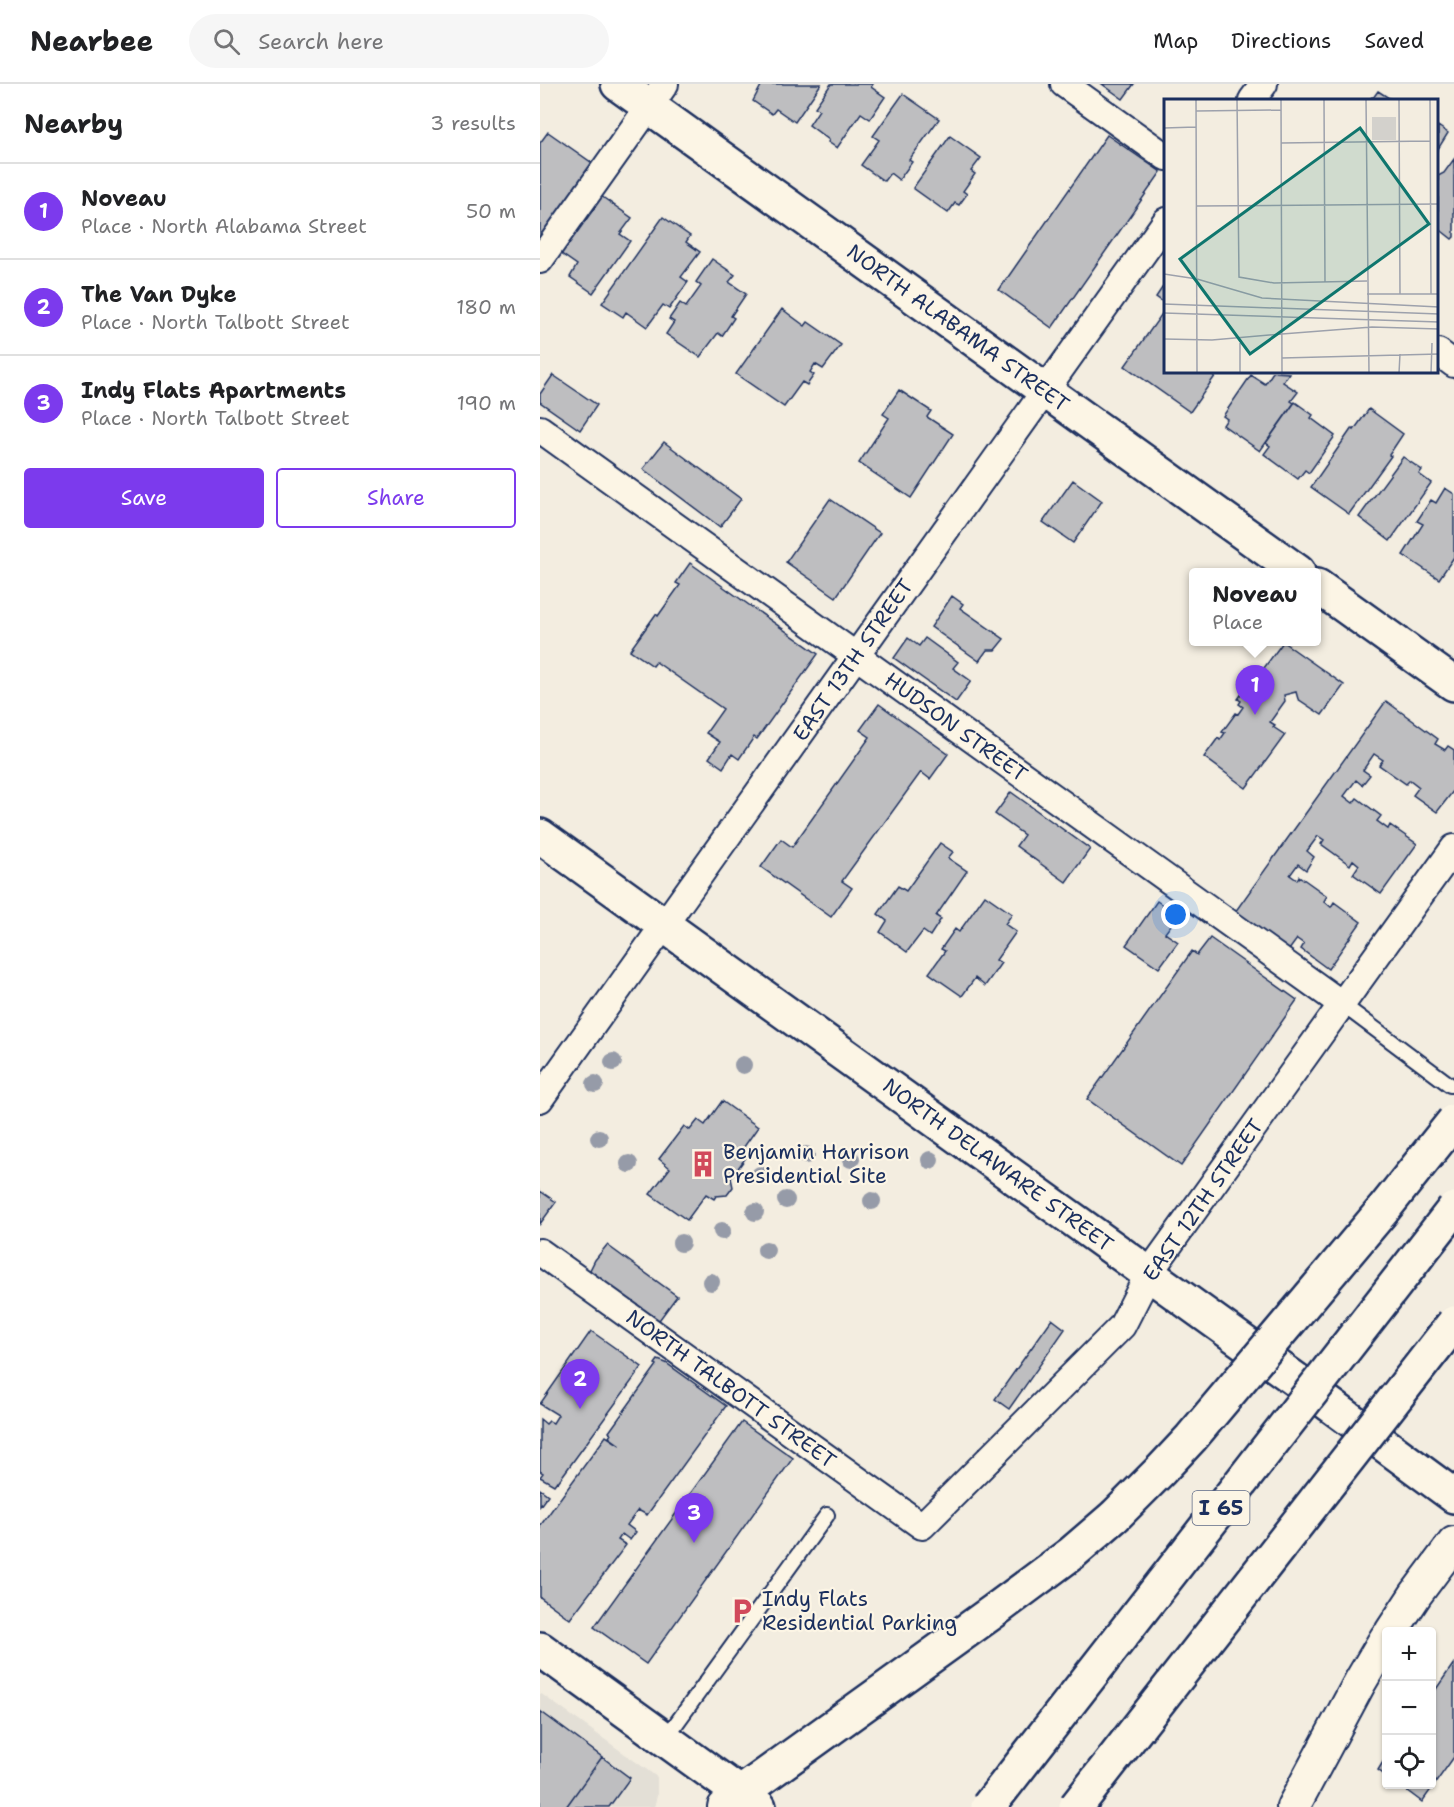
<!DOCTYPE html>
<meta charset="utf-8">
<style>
body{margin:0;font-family:"Shantell Sans",sans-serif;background:#f6f6f6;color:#202124}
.controls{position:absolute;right:18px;bottom:18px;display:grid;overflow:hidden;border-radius:6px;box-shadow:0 2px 4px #0004}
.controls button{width:54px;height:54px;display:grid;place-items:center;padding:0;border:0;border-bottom:2px solid #e0e0e0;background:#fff;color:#202124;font:30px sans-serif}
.you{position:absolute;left:636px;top:831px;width:21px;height:21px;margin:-15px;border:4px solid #fff;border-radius:50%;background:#1a73e8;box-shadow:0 0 0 9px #1a73e833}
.badge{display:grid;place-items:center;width:39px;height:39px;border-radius:50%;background:#7c3aed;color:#fff;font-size:20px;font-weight:700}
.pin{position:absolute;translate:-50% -50px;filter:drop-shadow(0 2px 3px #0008)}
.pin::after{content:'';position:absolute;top:32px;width:21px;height:18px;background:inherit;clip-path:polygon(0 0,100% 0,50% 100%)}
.popup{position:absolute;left:649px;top:484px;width:132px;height:78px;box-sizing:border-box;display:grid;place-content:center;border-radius:6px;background:#fff;filter:drop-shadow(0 2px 4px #0005);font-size:20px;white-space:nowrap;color:#757577}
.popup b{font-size:22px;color:#202124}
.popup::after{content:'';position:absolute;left:50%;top:100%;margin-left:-12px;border:12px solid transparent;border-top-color:#fff}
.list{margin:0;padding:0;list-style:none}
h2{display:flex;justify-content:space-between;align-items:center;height:78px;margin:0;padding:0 24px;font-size:26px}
h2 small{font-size:20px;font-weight:400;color:#757577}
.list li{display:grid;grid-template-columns:39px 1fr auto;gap:18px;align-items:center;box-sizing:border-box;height:96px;padding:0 24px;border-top:2px solid #e0e0e0}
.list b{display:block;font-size:22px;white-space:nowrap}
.list p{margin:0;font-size:20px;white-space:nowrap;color:#757577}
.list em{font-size:20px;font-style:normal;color:#757577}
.actions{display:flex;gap:12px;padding:18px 24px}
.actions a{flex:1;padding:14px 0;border:2px solid #7c3aed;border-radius:6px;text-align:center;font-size:21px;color:#7c3aed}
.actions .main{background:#7c3aed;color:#fff}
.icon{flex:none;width:33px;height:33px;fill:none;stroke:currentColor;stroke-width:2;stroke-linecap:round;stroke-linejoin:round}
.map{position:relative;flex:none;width:914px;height:1723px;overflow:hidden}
header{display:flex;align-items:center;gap:36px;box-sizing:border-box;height:84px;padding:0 30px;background:#fff;border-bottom:2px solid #e0e0e0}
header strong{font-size:28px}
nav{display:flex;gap:33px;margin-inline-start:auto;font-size:21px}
.search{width:420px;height:54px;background:#f6f6f6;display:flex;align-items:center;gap:15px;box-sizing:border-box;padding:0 21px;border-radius:33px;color:#757577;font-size:22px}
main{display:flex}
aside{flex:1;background:#fff}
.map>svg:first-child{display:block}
.built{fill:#e3dfd6}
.building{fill:#bebec0;stroke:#1b2f5e;stroke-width:1.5}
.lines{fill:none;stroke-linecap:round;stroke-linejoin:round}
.service-casing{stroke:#1b2f5e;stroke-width:18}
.minor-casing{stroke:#1b2f5e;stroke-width:30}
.tertiary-casing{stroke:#1b2f5e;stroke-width:36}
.secondary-casing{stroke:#1b2f5e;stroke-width:38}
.motorway-casing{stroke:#1b2f5e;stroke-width:38}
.service{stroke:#fcf5e5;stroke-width:14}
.minor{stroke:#fcf5e5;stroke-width:26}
.tertiary{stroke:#fcf5e5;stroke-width:32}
.secondary{stroke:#fcf5e5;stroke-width:33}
.motorway{stroke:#fcf5e5;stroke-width:33}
.motorway-bridge-casing{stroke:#1b2f5e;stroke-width:38;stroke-linecap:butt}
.motorway-bridge{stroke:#fcf5e5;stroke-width:33}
.tree{fill:#969ba8}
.labels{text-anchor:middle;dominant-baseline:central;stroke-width:4.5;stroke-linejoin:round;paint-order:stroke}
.shield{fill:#fcf5e5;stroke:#5e6a86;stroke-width:1.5}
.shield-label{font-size:20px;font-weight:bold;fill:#1b2f5e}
.street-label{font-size:21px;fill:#1b2f5e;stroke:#fcf5e5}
.poi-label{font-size:21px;fill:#1b2f5e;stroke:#fcf5e5;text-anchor:start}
.inset-road{fill:none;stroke:#9da1ac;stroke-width:1.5}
.view{fill:#0f766e;fill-opacity:0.15;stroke:#0f766e;stroke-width:3}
.inset-edge{fill:none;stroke:#1b2f5e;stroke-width:3}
</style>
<header>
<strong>Nearbee</strong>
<div class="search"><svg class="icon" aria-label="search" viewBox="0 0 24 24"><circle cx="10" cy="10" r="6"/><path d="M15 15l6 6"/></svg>Search here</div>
<nav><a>Map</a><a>Directions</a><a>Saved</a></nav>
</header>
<main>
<aside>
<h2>Nearby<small>3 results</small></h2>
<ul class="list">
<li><span class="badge">1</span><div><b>Noveau</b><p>Place · North Alabama Street</p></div><em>50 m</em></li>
<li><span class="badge">2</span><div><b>The Van Dyke</b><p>Place · North Talbott Street</p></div><em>180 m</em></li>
<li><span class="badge">3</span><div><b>Indy Flats Apartments</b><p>Place · North Talbott Street</p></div><em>190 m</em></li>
</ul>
<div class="actions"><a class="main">Save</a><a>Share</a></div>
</aside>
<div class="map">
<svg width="914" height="1723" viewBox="0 0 914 1723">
<rect width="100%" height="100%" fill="#f3ede0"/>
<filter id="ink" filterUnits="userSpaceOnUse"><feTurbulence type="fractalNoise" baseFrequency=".0167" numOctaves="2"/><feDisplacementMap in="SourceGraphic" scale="12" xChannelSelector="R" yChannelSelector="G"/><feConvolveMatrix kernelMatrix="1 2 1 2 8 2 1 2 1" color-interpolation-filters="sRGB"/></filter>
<g filter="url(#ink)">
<path class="built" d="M0 1609 117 1693V1712L114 1723H0Z"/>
<path class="building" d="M222 0H281L255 38 236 25 232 30 213 17Z
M291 0H333L331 3 345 13 330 35 321 29 297 64 288 58 289 56 269 41 279 26 275 23Z
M562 0H594L583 15Z
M838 7 852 16H829L832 13 833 14Z
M363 10 399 35 369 76 372 78 359 96 350 89 344 97 321 81 339 56 333 52Z
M898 42 908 49 898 65Z
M8 48 55 81 0 159V59Z
M567 51 621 88 512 244 459 206Z
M410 52 441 74 431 87 435 90 423 107 427 110 419 121 415 119 408 129 373 104Z
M914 75V153L912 155 898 144V92L904 89Z
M61 112 92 134 80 150 90 157 53 209 30 193 37 181 20 169Z
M123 133 150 152 146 158 160 168 141 193 148 198 129 225 123 221 107 243 86 228 83 233 62 219Z
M172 175 195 191 189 198 206 210 191 232 194 234 182 252 178 249 160 273 126 250 134 238 129 235 140 219 146 223 161 202 156 198Z
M626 198V220L616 213Z
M626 224V288H678L650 328 585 282Z
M242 225 265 242 268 238 301 261 283 285 275 280 270 288 274 291 267 301 262 298 244 323 196 290Z
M733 288 749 289 743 298 758 308 751 317 754 319 720 367 683 341 687 335 683 332 711 291 725 300Z
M13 291 57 321 40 346 0 318V310Z
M359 306 391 327 387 333 413 350 371 414 319 379 349 334 343 330Z
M755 318 773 331 771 334 795 352 769 389 765 386 758 395 724 370 730 362 726 359Z
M829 325 863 350 849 371 851 372 809 430 771 403 812 344 814 346Z
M124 358 201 415 180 443 103 385Z
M863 373 882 386 879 390 891 399 850 457 819 433Z
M533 396 562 417 533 459 503 438Z
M905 404 914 410V473L899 495 863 471 883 440 877 437 891 416 896 419Z
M290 415 340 449 296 513 246 478Z
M150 479 278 570 217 655 214 653 199 675 192 670 183 684 169 674 180 658 166 649 183 625 116 578 113 582 90 566 116 530 118 532 140 501 136 499Z
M412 512 423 520 420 524 464 555 455 566H447L439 577 391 543Z
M368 554 379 562 385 554 418 578 413 584 431 597 416 618 354 574Z
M743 558 804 601 782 631 758 615 756 608 744 611 745 617 730 638 735 641 733 643 745 651 706 704 664 673 678 654 680 656 685 649 682 648 696 629 698 630 703 623 699 620 701 617 698 615 711 597 713 599Z
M846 617 898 655 895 660 905 666 908 662 914 666V706L897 728 873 711 879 703 870 696 866 700 839 681 843 676 834 670 823 686 830 691 822 701 816 696 804 712 813 719 817 714 841 732 837 737 848 745 850 741 877 760 841 810 813 790 819 781 813 776 810 781 781 760 784 756 778 752 767 767 774 773 766 786 758 780 750 791 757 796 759 792 787 812 784 817 791 823 794 818 821 838 788 885 761 865 764 860 757 855 749 866 695 828Z
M339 620 408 670 390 695 381 688 302 797 312 804 291 833 221 783 241 755 252 763 330 653 320 646Z
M471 708 550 765 526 798 476 762 484 751 455 730Z
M400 759 413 768 408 774 427 787 396 832 401 835 390 852 383 847 367 868 340 848 347 837 338 830 358 802 366 807Z
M445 811 472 830 465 840 476 848 456 876 461 879 445 902 435 894 422 912 389 889 405 867 401 865 415 845 419 848Z
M617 817 638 832 625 849 638 858 619 884 586 861Z
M670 854 757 916 641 1082 547 1015 652 867 657 871Z
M182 1017 218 1043 201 1067 207 1072 191 1094 193 1103 187 1111 176 1112 174 1115 166 1110 147 1136 110 1110 130 1084 119 1075 144 1042 150 1046 158 1036 165 1041Z
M0 1107 16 1118 0 1140Z
M67 1161 137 1212 117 1239 48 1190 55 1176Z
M512 1235 525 1245 469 1325 455 1315Z
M51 1247 102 1283 18 1398 17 1397 14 1401 0 1393 3 1389 0 1387V1335L6 1340 9 1337 13 1339 18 1331 0 1320Z
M118 1276 126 1279 186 1322 107 1431 98 1426 87 1441 96 1448 90 1456 82 1450 78 1456 86 1461 30 1535 0 1513V1442L66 1352 80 1361 69 1353 71 1350 69 1348 117 1281 115 1280Z
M202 1338 253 1374 106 1580 54 1543Z
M0 1405 8 1411 0 1422Z
M914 1579V1673L882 1718 858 1700H892V1611Z
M0 1627 62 1673 26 1723H0Z
M62 1673 90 1694 69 1723H26Z
M846 1673V1692L838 1686Z"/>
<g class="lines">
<g class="service-casing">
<path id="service" d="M803 921 910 1001
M125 1655 287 1431"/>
</g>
<g class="minor-casing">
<path id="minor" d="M524 0 626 73
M712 16 724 0
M0 176 125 0
M898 268 914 280
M0 345 803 921
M0 1015 626 137
M0 1168 382 1442 582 1242 609 1189 914 764"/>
</g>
<g class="tertiary-casing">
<path id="tertiary" d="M851 1548 876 1510 914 1459
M184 1723 201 1709
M753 1723 820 1598 846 1554"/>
</g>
<g class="secondary-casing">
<path id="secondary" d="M78 0 758 488
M777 502 914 600
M0 752 766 1303 914 1412
M0 1565 219 1723"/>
</g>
<g class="motorway-casing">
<path id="motorway" d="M201 1709 454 1527 532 1469 575 1432"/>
</g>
<use href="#service" class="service"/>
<use href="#minor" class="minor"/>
<use href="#tertiary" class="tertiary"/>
<use href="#secondary" class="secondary"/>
<use href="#motorway" class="motorway"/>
<g class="motorway-bridge-casing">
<path id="motorway-bridge" d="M575 1432 621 1386 651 1354 843 1126 914 1037
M448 1723 914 1125
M536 1723 914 1239"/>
</g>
<use href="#motorway-bridge" class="motorway-bridge"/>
</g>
<g class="tree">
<circle cx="73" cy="978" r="9"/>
<circle cx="203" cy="981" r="9"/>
<circle cx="55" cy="1000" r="9"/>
<circle cx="59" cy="1054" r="9"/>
<circle cx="266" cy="1071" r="9"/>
<circle cx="311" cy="1075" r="9"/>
<circle cx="390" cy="1076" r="9"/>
<circle cx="89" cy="1080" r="9"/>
<circle cx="220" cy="1091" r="9"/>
<circle cx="246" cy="1116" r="9"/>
<circle cx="332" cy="1117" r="9"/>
<circle cx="215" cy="1128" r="9"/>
<circle cx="182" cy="1147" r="9"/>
<circle cx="141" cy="1159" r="9"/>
<circle cx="226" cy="1166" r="9"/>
<circle cx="171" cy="1198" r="9"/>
</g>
</g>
<defs>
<g id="building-bare" transform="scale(2.07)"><path d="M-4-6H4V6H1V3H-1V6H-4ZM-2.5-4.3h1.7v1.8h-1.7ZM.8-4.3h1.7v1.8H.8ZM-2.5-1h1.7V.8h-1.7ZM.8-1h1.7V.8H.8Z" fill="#d1495b" stroke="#fcf5e5" stroke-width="2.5" paint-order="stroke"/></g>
<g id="parking-bare" transform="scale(2.07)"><path d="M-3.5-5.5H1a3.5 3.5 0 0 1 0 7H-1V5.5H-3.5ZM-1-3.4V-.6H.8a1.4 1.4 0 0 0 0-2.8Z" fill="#d1495b" stroke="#fcf5e5" stroke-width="2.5" paint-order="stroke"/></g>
</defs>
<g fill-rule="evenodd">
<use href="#building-bare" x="163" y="1080"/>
<use href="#parking-bare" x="202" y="1527"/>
</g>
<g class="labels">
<rect class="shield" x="652.5" y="1407" width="57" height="34" rx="4.5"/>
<g class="shield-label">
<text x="681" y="1424">I 65</text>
</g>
<g class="street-label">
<text transform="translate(418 244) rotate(36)">NORTH ALABAMA STREET</text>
<text transform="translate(313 576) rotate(-55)">EAST 13TH STREET</text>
<text transform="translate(416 643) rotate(36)">HUDSON STREET</text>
<text transform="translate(458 1081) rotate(36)">NORTH DELAWARE STREET</text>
<text transform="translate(663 1116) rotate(-55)">EAST 12TH STREET</text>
<text transform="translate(191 1305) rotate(36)">NORTH TALBOTT STREET</text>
</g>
<g class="poi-label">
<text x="183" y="1068">Benjamin Harrison<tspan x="183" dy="24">Presidential Site</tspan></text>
<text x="222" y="1515">Indy Flats<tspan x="222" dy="24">Residential Parking</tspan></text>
</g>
</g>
<g transform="translate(624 15)">
<rect width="274" height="274" fill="#f3ede0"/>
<path d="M208 18H232V41H208Z" fill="#d3d1cc"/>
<path class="inset-road" d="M32 0 33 274M73 0 75 178 110 184 203 182M117 0 118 274M160 0 161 183M202 0 205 274M235 0 236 195M266 0 267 195M32 12 117 11M0 29 32 28M117 44 266 42M33 107 275 105M0 175 33 180M33 180 98 199 275 208M203 195H275M0 205 275 215M0 214 275 223M118 235 208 228 275 230M0 240 48 241 118 235M118 259 275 255M76 274V244M235 274 236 255M267 274 268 244"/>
<path class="view" d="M196 29 265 125 86 255 16 160Z"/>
<rect width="274" height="274" class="inset-edge"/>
</g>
</svg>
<div class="controls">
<button>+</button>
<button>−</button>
<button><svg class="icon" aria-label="locate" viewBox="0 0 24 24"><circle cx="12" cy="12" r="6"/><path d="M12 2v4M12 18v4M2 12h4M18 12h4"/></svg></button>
</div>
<div class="you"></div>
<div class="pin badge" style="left:715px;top:631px">1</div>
<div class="popup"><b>Noveau</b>Place</div>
<div class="pin badge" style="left:40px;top:1325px">2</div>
<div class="pin badge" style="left:154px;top:1459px">3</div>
</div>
</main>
